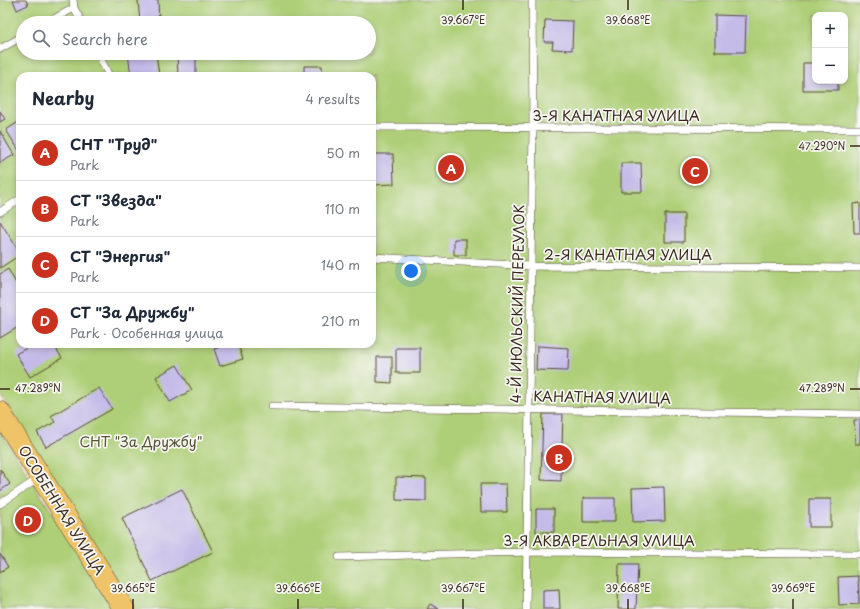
<!DOCTYPE html>
<meta charset="utf-8">
<style>
body{margin:0;font-family:"Playpen Sans",sans-serif;background:#f6f6f7;color:#1f2937}
.controls{position:absolute;right:12px;top:12px;display:grid;overflow:hidden;border-radius:8px;box-shadow:0 2px 6px #0003}
.controls button{width:36px;height:36px;display:grid;place-items:center;padding:0;border:0;border-bottom:1px solid #e0e1e3;background:#fff;color:#1f2937;font:20px sans-serif}
.you{position:absolute;left:411px;top:271px;width:14px;height:14px;margin:-10px;border:3px solid #fff;border-radius:50%;background:#1a73e8;box-shadow:0 0 0 6px #1a73e833}
.badge{display:grid;place-items:center;width:26px;height:26px;border-radius:50%;background:#c8321e;color:#fff;font-size:13px;font-weight:700}
.pin{position:absolute;translate:-50% -50%;border:2px solid #fff;box-shadow:0 1px 4px #0006}
.list{margin:0;padding:0;list-style:none}
h2{display:flex;justify-content:space-between;align-items:center;height:52px;margin:0;padding:0 16px;font-size:17px}
h2 small{font-size:13px;font-weight:400;color:#747a83}
.list li{display:grid;grid-template-columns:26px 1fr auto;gap:12px;align-items:center;box-sizing:border-box;height:56px;padding:0 16px;border-top:1px solid #e0e1e3}
.list b{display:block;font-size:15px;white-space:nowrap}
.list p{margin:0;font-size:13px;white-space:nowrap;color:#747a83}
.list em{font-size:13px;font-style:normal;color:#747a83}
.icon{flex:none;width:22px;height:22px;fill:none;stroke:currentColor;stroke-width:2;stroke-linecap:round;stroke-linejoin:round}
.map{position:relative;flex:none;width:860px;height:609px;overflow:hidden}
.search{position:absolute;background:#fff;box-shadow:0 2px 6px #0003;left:16px;top:16px;width:360px;height:44px;display:flex;align-items:center;gap:10px;box-sizing:border-box;padding:0 14px;border-radius:22px;color:#747a83;font-size:15px}
.panel{position:absolute;background:#fff;box-shadow:0 2px 6px #0003;left:16px;top:72px;width:360px;height:276px;border-radius:12px}
.map>svg:first-child{display:block}
.garden{fill:#aecf77;stroke:#747c4a;fill-rule:evenodd}
.building{fill:#c5bbe9}
.lines{fill:none;stroke-linecap:round;stroke-linejoin:round}
.lane-casing{stroke:#564637;stroke-width:8}
.primary-casing{stroke:#564637;stroke-width:22}
.lane{stroke:#fff;stroke-width:7}
.primary{stroke:#efc469;stroke-width:21}
.ticks{fill:none;stroke:#3b2a1e;stroke-width:1.5}
.labels{text-anchor:middle;dominant-baseline:central;stroke-width:3.5;stroke-linejoin:round;paint-order:stroke}
.street-label{font-size:14px;fill:#3b2a1e;stroke:#f6f6f2}
.park-label{font-size:14px;fill:#585334;stroke:#f6f6f2}
.ticks-label{font-size:10px;text-anchor:middle;fill:#3b2a1e;stroke:#f6f6f2;stroke-width:3.5;stroke-linejoin:round;paint-order:stroke}
</style>
<div class="map">
<svg width="860" height="609" viewBox="0 0 860 609">
<rect width="100%" height="100%" fill="#f6f6f2"/>
<filter id="ink" filterUnits="userSpaceOnUse"><feTurbulence type="fractalNoise" baseFrequency=".025" numOctaves="2"/><feDisplacementMap in="SourceGraphic" scale="8" xChannelSelector="R" yChannelSelector="G"/><feConvolveMatrix kernelMatrix="1 2 1 2 8 2 1 2 1" color-interpolation-filters="sRGB"/></filter>
<filter id="wash" filterUnits="userSpaceOnUse"><feTurbulence type="fractalNoise" baseFrequency=".012" numOctaves="4" result="noise"/><feDisplacementMap in="SourceGraphic" scale="16" xChannelSelector="R" yChannelSelector="G"/><feGaussianBlur stdDeviation="0.9" result="paint"/><feColorMatrix in="noise" values="0 0 0 0 0 0 0 0 0 0 0 0 0 0 0 0 0 1.4 0 .05"/><feComposite in="paint" operator="in"/></filter>
<g filter="url(#wash)">
<rect width="100%" height="100%" fill="#f1e2c7"/>
<path class="garden" d="M0 0H860V609H134L0 394ZM815 15H845V81H815ZM23 23H369V53H23ZM20 76H372V344H20Z
M0 431 113 609H0Z"/>
<g id="blocks">
<path class="building" d="M13 0H26L28 5 17 10Z
M138 0H158L159 23H140Z
M715 15 746 16 745 52H715Z
M545 20 573 21 572 50 552 49 553 42H544Z
M137 53H156L159 76H131L128 54Z
M177 55H196V76H178Z
M803 63H815V81H838V90H803Z
M304 66H322L323 76H304Z
M0 111 5 119 0 122Z
M20 121V152L6 130Z
M0 131 14 155 0 163Z
M372 154H393L394 184 373 185Z
M621 163H641L642 192H621Z
M860 203V233H854L853 204Z
M665 214H684V242H665Z
M0 221 20 253V255L0 268Z
M454 239H466V255H454Z
M8 269 20 290V326L0 338V274Z
M34 344H53L62 358 30 377 16 354Z
M230 344H238L243 359 220 366 214 349Z
M537 346 569 348 568 371 536 370Z
M396 348H420V373H396Z
M377 357H392V383L377 382Z
M177 365 192 390 170 402 156 377Z
M99 388 112 409 46 447 37 432 55 422 51 416Z
M543 414H563L561 481 541 480Z
M854 420H860V444H855Z
M0 469 10 484 0 491Z
M396 477 426 478V501L396 500Z
M480 484H506L507 512H481Z
M664 487 665 521 633 522 632 488Z
M182 489 213 552 152 581 122 518Z
M583 498H615V522H583Z
M809 499H831V527H809Z
M536 509H554V532H536Z
M0 554 8 567 0 572Z
M619 564H638L636 609H618Z
M858 576 859 604 839 605 838 577Z
M559 589 560 609H543V590Z
M430 604 439 609H427Z"/>
</g>
</g>
<g filter="url(#ink)">
<use href="#blocks" fill-opacity="0" stroke="#564637" stroke-width="1"/>
<g class="lines">
<g class="lane-casing">
<path id="lane" d="M73 0 74 8 82 23
M46 23 74 8
M0 49 23 36
M98 53 109 76
M372 127 860 129
M0 212 20 199
M372 257 531 266 860 268
M272 406 860 414
M0 504 39 478
M339 557 527 552 860 554
M526 609 533 128 532 0"/>
</g>
<g class="primary-casing">
<path id="primary" d="M0 412 124 609"/>
</g>
<use href="#lane" class="lane"/>
<use href="#primary" class="primary"/>
</g>
</g>
<path class="ticks" d="M463 0V10M628 0V10M850 146H860M0 389H10M850 389H860M133 599V609M298 599V609M463 599V609M628 599V609M793 599V609"/>
<g class="labels">
<g class="street-label">
<text x="616" y="115">3-Я КАНАТНАЯ УЛИЦА</text>
<text x="628" y="254">2-Я КАНАТНАЯ УЛИЦА</text>
<text transform="translate(517 304) rotate(-89)">4-Й ИЮЛЬСКИЙ ПЕРЕУЛОК</text>
<text transform="translate(602 397) rotate(1)">КАНАТНАЯ УЛИЦА</text>
<text transform="translate(62 510) rotate(58)">ОСОБЕННАЯ УЛИЦА</text>
<text x="599" y="540">3-Я АКВАРЕЛЬНАЯ УЛИЦА</text>
</g>
<g class="park-label">
<text x="141" y="441">СНТ "За Дружбу"</text>
</g>
</g>
<g class="ticks-label">
<text x="463" y="24">39.667°E</text>
<text x="628" y="24">39.668°E</text>
<text x="822" y="150">47.290°N</text>
<text x="38" y="392">47.289°N</text>
<text x="822" y="392">47.289°N</text>
<text x="133" y="592">39.665°E</text>
<text x="298" y="592">39.666°E</text>
<text x="463" y="592">39.667°E</text>
<text x="628" y="592">39.668°E</text>
<text x="793" y="592">39.669°E</text>
</g>
</svg>
<div class="controls">
<button>+</button>
<button>−</button>
</div>
<div class="you"></div>
<div class="pin badge" style="left:451px;top:168px">A</div>
<div class="pin badge" style="left:559px;top:458px">B</div>
<div class="pin badge" style="left:695px;top:171px">C</div>
<div class="pin badge" style="left:28px;top:520px">D</div>
<div class="search"><svg class="icon" aria-label="search" viewBox="0 0 24 24"><circle cx="10" cy="10" r="6"/><path d="M15 15l6 6"/></svg>Search here</div>
<section class="panel">
<h2>Nearby<small>4 results</small></h2>
<ul class="list">
<li><span class="badge">A</span><div><b>СНТ &quot;Труд&quot;</b><p>Park</p></div><em>50 m</em></li>
<li><span class="badge">B</span><div><b>СТ &quot;Звезда&quot;</b><p>Park</p></div><em>110 m</em></li>
<li><span class="badge">C</span><div><b>СТ &quot;Энергия&quot;</b><p>Park</p></div><em>140 m</em></li>
<li><span class="badge">D</span><div><b>СТ &quot;За Дружбу&quot;</b><p>Park · Особенная улица</p></div><em>210 m</em></li>
</ul>
</section>
</div>
